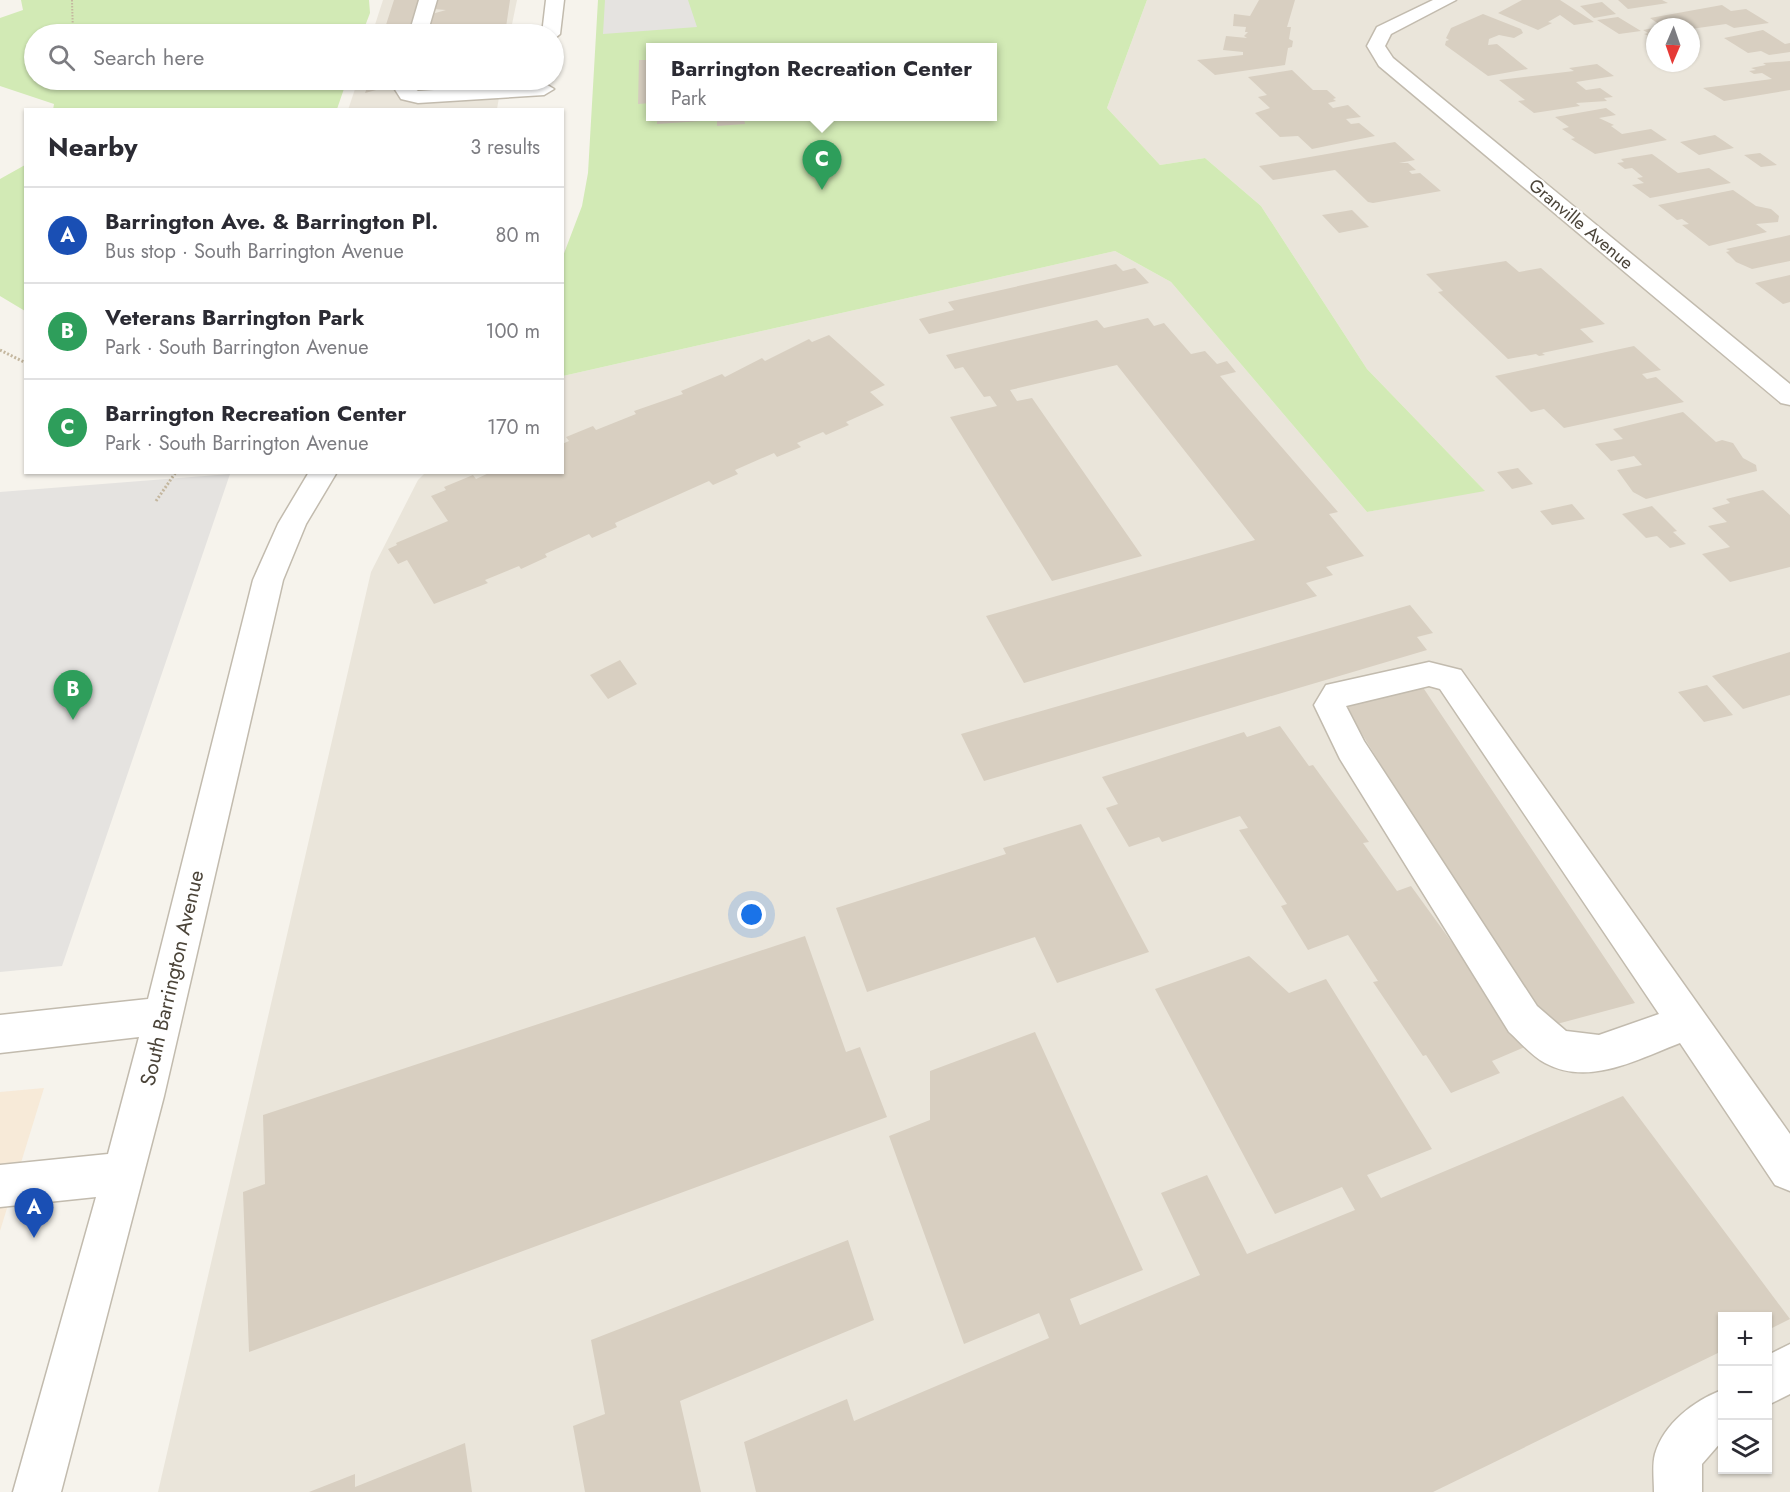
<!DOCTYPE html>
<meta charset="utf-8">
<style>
body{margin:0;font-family:Jost,sans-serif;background:#f2f2f3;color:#2b2b33}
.controls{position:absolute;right:18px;bottom:18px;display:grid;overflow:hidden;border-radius:0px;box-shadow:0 2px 4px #0004}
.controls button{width:54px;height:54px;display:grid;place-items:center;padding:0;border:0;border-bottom:2px solid #e1e1e2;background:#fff;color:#2b2b33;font:30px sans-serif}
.compass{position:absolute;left:1646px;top:18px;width:54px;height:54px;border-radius:50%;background:#fff;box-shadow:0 2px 4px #0004;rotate:182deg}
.you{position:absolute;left:752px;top:915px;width:21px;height:21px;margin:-15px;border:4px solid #fff;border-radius:50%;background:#1a73e8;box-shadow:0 0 0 9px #1a73e833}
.badge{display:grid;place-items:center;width:39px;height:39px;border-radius:50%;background:#b45309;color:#fff;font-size:20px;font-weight:700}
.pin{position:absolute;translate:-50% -50px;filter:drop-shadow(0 2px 3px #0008)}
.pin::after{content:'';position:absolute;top:32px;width:21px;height:18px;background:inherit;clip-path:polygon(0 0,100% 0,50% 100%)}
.popup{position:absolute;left:646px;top:43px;width:351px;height:78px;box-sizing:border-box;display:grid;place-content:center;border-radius:0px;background:#fff;filter:drop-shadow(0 2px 4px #0005);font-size:20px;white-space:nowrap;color:#7c7c81}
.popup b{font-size:22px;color:#2b2b33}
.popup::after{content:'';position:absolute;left:50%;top:100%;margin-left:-12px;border:12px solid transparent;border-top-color:#fff}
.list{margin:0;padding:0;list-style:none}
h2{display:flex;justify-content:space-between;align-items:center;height:78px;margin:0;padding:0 24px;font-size:26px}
h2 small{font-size:20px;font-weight:400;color:#7c7c81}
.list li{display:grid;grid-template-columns:39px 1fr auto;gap:18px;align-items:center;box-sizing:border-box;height:96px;padding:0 24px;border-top:2px solid #e1e1e2}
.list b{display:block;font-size:22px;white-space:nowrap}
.list p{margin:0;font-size:20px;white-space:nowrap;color:#7c7c81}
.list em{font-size:20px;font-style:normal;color:#7c7c81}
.icon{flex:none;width:33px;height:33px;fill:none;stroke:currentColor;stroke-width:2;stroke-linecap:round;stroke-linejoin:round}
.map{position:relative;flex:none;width:1790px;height:1492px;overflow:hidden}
.search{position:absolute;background:#fff;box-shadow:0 2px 4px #0004;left:24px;top:24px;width:540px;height:66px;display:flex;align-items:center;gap:15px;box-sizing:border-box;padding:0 21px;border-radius:33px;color:#7c7c81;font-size:22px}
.panel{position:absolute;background:#fff;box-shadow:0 2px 4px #0004;left:24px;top:108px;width:540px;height:366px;border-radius:0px}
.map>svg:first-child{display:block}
.residential{fill:#eae5da;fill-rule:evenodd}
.commercial{fill:#f7ead8}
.green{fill:#d2eab5;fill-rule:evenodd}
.parking{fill:#e5e3e0}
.building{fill:#d8cfc1}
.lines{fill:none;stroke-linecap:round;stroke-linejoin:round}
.minor-casing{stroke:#c2bbae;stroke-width:3}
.path-far1{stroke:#c4b79f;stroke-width:2;stroke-dasharray:1.5 1.5;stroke-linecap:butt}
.path{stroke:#c4b79f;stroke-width:3;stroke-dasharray:2 2;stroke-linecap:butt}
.minor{fill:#fff;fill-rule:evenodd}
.labels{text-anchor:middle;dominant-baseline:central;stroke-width:4.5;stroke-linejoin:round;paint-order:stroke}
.far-street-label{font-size:18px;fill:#4b4439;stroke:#fff}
.street-label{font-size:21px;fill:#4b4439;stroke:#fff}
</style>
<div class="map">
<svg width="1790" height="1492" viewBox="0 0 1790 1492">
<rect width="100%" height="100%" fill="#f6f3ec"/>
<path class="residential" d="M383 0H517L510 34H372Z
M1147 0H1790V1492H158L371 572 418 480 426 472H562L563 376 1115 251 1171 282 1367 512 1484 490 1367 369 1261 206 1205 158 1160 165 1107 108ZM1655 27H1691V63H1655ZM1722 1316H1768V1470H1722Z
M358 80H502L497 109 348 110Z"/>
<path class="commercial" d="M44 1088 0 1231V1092Z"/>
<path class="green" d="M21 0H369L370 13 362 34H34V80H347L337 109 53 110 54 104 0 86V18L23 10Z
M598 0H1147L1107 108 1160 165 1205 158 1261 206 1367 369 1485 491 1367 512 1171 282 1115 251 563 376V256L582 206 588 173ZM651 48H993V116H651Z
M25 165V311L0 296V179Z"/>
<path class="parking" d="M605 0H688L697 27 603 34Z
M230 474 62 966 0 972V492Z"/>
<path class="building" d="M394 0H419L409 34H383Z
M435 0H510L506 27 431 31 428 30 432 14 446 10 433 9Z
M1259 0H1295L1287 27H1291L1289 39 1293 41 1292 47 1288 48 1285 65 1215 75 1197 60 1243 55V52L1223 50 1226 36 1247 38 1244 36 1248 32H1245L1246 27 1233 26 1234 14 1250 16Z
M1522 0H1560L1594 22 1574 25 1560 15 1548 22 1552 23 1538 30 1498 13Z
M1618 0H1662L1668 3 1628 9Z
M1602 2 1616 14 1594 18 1580 6Z
M1722 5 1731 11 1746 9 1769 23 1734 28 1726 24 1691 29V27H1663L1650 18Z
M1483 14 1521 29 1523 33 1514 38 1499 35 1489 39 1488 45 1497 44 1528 69 1488 76 1445 45 1446 41 1449 40 1446 38 1451 28Z
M1618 17 1641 31 1619 34 1597 20Z
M1653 28 1655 38 1644 34 1648 33 1643 30Z
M1763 30 1785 44 1790 43V52L1769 55 1761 51 1748 53 1724 38Z
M639 60H651V103L638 104Z
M1790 61V90L1724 101 1703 88 1772 79 1762 73 1754 74 1749 71 1756 70 1751 68 1766 65 1763 63Z
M1597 64 1614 76 1576 82 1586 90 1600 88 1613 97 1604 98 1607 101 1576 103 1580 106 1534 113 1518 101 1525 100 1499 80 1574 71 1569 68Z
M1292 70 1313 90H1327L1336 98 1333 99 1336 101 1328 103 1333 108 1348 105 1361 117 1346 119 1351 124 1359 123 1375 136 1312 149 1298 136 1280 137 1255 113 1270 108 1258 97 1267 95 1248 77Z
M370 80H396L395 85 365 93Z
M415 80H497L496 85 468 87 469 82 445 84 444 88 413 90Z
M1606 108 1616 115 1599 118 1614 125 1611 126 1622 134 1651 129 1667 140 1595 154 1571 139 1575 138 1562 129 1569 127 1555 117Z
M657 116H750L751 118 744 119 745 124 717 126V120L657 124Z
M1715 135 1734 148 1699 155 1680 142Z
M1395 142 1415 160 1399 163H1408L1416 170 1409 171 1412 174 1420 173 1441 191 1373 203 1368 202 1335 170 1273 180 1259 166Z
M1760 153 1777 165 1761 167 1744 155Z
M1652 154 1678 173 1709 168 1731 183 1650 198 1632 185 1644 183 1637 178 1643 177 1632 168 1625 169 1617 163 1624 162 1621 159Z
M1733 190 1756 206 1771 209 1779 216 1778 222 1756 224 1767 232 1709 246 1682 225 1689 224 1682 219 1677 220 1658 205Z
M1352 210 1369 227 1339 233 1322 215Z
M1790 235V261L1752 269 1736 262 1726 252 1730 251 1726 249Z
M1506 261 1519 272 1541 268 1605 324 1580 329 1594 342 1542 353 1545 355 1539 356 1536 354 1508 359 1438 292 1443 291 1426 274Z
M1116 264 1123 271 1135 268 1149 283 929 334 919 319 954 310 948 302Z
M1790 275V302L1783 304 1755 283Z
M1148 318 1154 326 1164 323 1191 354 1205 351 1217 364 1227 361 1236 372 1220 376 1338 512 1329 514 1364 556 1326 567 1333 575 1306 583 1317 596 1024 683 986 616 1255 540 1117 365 1010 390 1017 401 1032 398 1142 556 1052 581 950 417 997 406 990 396 984 397 963 367 955 369 946 355 1097 320 1104 328Z
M829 335 885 385 870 392 884 405 846 422 849 425 826 435 823 432 797 443 801 447 777 457 774 453 735 470 738 474 713 485 709 481 615 523 617 527 592 538 589 534 545 554 547 557 521 569 519 566 485 580 488 583 434 604 407 560 398 564 388 549 397 545 396 543 448 521 431 496 446 490 444 487 473 475 476 479 491 472H562V444L569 441 566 437 593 426 596 430 636 414 634 411 683 394 681 391 722 374 725 377 762 358 765 361 809 339 812 342Z
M1634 346 1661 370 1642 374 1647 379 1656 377 1684 402 1564 428 1544 409 1531 412 1495 376Z
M1683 412 1716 442 1722 440 1733 443 1743 458 1756 465 1757 471 1646 499 1633 492 1617 470 1642 465 1634 456 1611 461 1595 444 1623 439 1613 429Z
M1518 468 1533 484 1512 489 1497 472Z
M1763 490 1790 515V567L1730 582 1702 554 1730 547 1708 526 1727 522 1712 508 1730 503 1726 499Z
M1572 504 1585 519 1552 525 1540 511Z
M1652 506 1677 531 1673 532 1686 544 1670 548 1657 536 1646 538 1622 514Z
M1410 605 1433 633 1417 637 1427 650 984 781 961 734Z
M1790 652V695L1743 709 1712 676Z
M620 660 637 684 608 699 590 675Z
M1707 685 1733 715 1704 722 1678 692Z
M1422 686 1635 1003 1542 1028 1343 703Z
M1280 726 1309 766 1313 765 1369 842 1363 843 1397 891 1411 886 1527 1046 1492 1061 1500 1073 1451 1093 1426 1055 1423 1056 1373 982 1378 981 1348 935 1308 950 1281 906 1287 904 1239 830 1248 828 1240 816 1162 842 1159 837 1129 847 1106 808 1118 804 1102 777 1244 732 1247 737Z
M1081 824 1149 952 1057 983 1035 937 867 992 836 908 1006 854 1003 848Z
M805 936 846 1052 860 1047 887 1117 249 1352 243 1192 265 1184 263 1115Z
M1249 956 1289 993 1326 979 1432 1149 1367 1175 1381 1198 1623 1096 1790 1319 1768 1330V1316H1722V1351L1433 1492H756L744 1442 847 1399 854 1421 1049 1338 1039 1313 964 1344 889 1136 930 1120V1071L1035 1032 1143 1270 1070 1299 1080 1325 1200 1275 1161 1193 1207 1175 1247 1254 1355 1210 1342 1187 1275 1214 1155 989Z
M848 1240 874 1320 680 1401 701 1492H585L573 1426 605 1414 591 1340Z
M465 1443 472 1492H309L355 1474V1487Z"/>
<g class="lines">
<g class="minor-casing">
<path id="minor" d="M419 0H437L427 34H409Z
M546 0H564L560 34 554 39V34H542Z
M1433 0H1456L1391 34 1385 46 1393 58 1790 384V405L1781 403 1379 66 1367 46 1377 27Z
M397 80H415L414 88 418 91 544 83 554 89 544 95 418 103 401 99 394 88Z
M309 472H337L306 524 283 580 164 1096 61 1492H13L96 1197 0 1207V1165L108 1154 139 1037 0 1053V1015L148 999 253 580 278 524Z
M1429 662 1461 670 1790 1134V1191L1775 1185 1680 1043C1638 1059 1589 1087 1545 1063 1532 1056 1520 1042 1509 1032L1340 759 1314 705 1326 685ZM1429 686 1440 689 1659 1014 1599 1035 1566 1031 1537 1006 1364 741 1346 706Z
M1790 1344V1394L1768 1405V1355Z
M1722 1390V1441L1702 1464V1492H1654C1654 1480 1652 1465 1655 1454 1664 1423 1694 1401 1722 1390Z"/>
</g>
<path class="path-far1" d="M72 0 73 34"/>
<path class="path" d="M0 350 26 363
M156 501 176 472"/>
<use href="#minor" class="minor"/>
</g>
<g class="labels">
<g class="far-street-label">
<text transform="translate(1581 224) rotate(40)">Granville Avenue</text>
</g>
<g class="street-label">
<text transform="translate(172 978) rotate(-77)">South Barrington Avenue</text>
</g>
</g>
</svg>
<div class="controls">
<button>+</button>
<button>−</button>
<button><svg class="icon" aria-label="layers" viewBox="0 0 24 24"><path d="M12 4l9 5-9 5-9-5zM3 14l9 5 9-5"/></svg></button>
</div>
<svg class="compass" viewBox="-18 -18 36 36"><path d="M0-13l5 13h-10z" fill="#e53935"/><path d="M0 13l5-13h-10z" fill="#7c7c81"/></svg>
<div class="you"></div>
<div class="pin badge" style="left:34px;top:1238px;background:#1a4fb4">A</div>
<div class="pin badge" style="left:73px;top:720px;background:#2e9e5b">B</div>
<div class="pin badge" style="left:822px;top:190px;background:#2e9e5b">C</div>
<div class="popup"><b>Barrington Recreation Center</b>Park</div>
<div class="search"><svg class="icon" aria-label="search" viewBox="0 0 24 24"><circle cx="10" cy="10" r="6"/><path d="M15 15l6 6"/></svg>Search here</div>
<section class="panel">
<h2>Nearby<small>3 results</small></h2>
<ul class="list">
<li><span class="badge" style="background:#1a4fb4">A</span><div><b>Barrington Ave. &amp; Barrington Pl.</b><p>Bus stop · South Barrington Avenue</p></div><em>80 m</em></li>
<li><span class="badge" style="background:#2e9e5b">B</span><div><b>Veterans Barrington Park</b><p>Park · South Barrington Avenue</p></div><em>100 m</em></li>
<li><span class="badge" style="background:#2e9e5b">C</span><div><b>Barrington Recreation Center</b><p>Park · South Barrington Avenue</p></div><em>170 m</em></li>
</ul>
</section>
</div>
